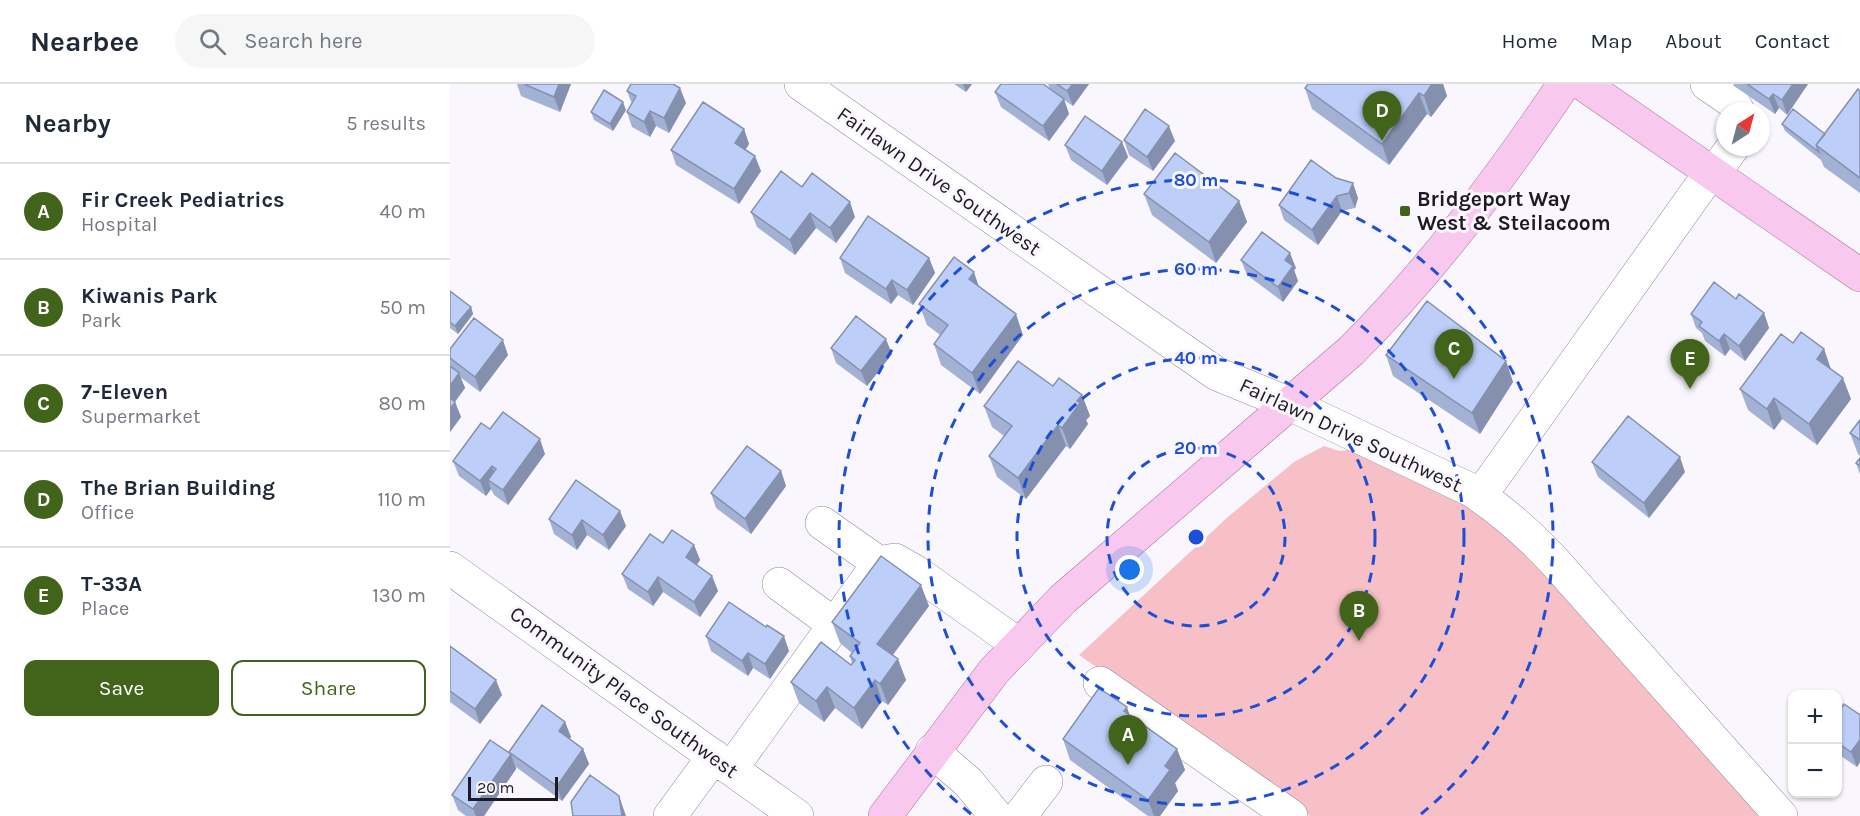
<!DOCTYPE html>
<meta charset="utf-8">
<style>
body{margin:0;font-family:Karla,sans-serif;background:#f6f6f7;color:#1f2937}
.controls{position:absolute;right:18px;bottom:18px;display:grid;overflow:hidden;border-radius:12px;box-shadow:0 2px 4px #0004}
.controls button{width:54px;height:54px;display:grid;place-items:center;padding:0;border:0;border-bottom:2px solid #e0e1e3;background:#fff;color:#1f2937;font:30px sans-serif}
.compass{position:absolute;left:1266px;top:18px;width:54px;height:54px;border-radius:50%;background:#fff;box-shadow:0 2px 4px #0004;rotate:36deg}
.scale{position:absolute;left:18px;bottom:15px;width:90px;box-sizing:border-box;padding-left:6px;border:3px solid #1e1a24;border-top:0;font-size:16px;line-height:21px;white-space:nowrap;color:#1e1a24;-webkit-text-stroke:4px #f9f7fd;paint-order:stroke}
.you{position:absolute;left:680px;top:486px;width:21px;height:21px;margin:-15px;border:4px solid #fff;border-radius:50%;background:#1a73e8;box-shadow:0 0 0 9px #1a73e833}
.badge{display:grid;place-items:center;width:39px;height:39px;border-radius:50%;background:#42641a;color:#fff;font-size:20px;font-weight:700}
.pin{position:absolute;translate:-50% -50px;filter:drop-shadow(0 2px 3px #0008)}
.pin::after{content:'';position:absolute;top:32px;width:21px;height:18px;background:inherit;clip-path:polygon(0 0,100% 0,50% 100%)}
.list{margin:0;padding:0;list-style:none}
h2{display:flex;justify-content:space-between;align-items:center;height:78px;margin:0;padding:0 24px;font-size:26px}
h2 small{font-size:20px;font-weight:400;color:#747a83}
.list li{display:grid;grid-template-columns:39px 1fr auto;gap:18px;align-items:center;box-sizing:border-box;height:96px;padding:0 24px;border-top:2px solid #e0e1e3}
.list b{display:block;font-size:22px;white-space:nowrap}
.list p{margin:0;font-size:20px;white-space:nowrap;color:#747a83}
.list em{font-size:20px;font-style:normal;color:#747a83}
.actions{display:flex;gap:12px;padding:18px 24px}
.actions a{flex:1;padding:14px 0;border:2px solid #42641a;border-radius:12px;text-align:center;font-size:21px;color:#42641a}
.actions .main{background:#42641a;color:#fff}
.icon{flex:none;width:33px;height:33px;fill:none;stroke:currentColor;stroke-width:2;stroke-linecap:round;stroke-linejoin:round}
.map{position:relative;flex:none;width:1410px;height:732px;overflow:hidden}
header{display:flex;align-items:center;gap:36px;box-sizing:border-box;height:84px;padding:0 30px;background:#fff;border-bottom:2px solid #e0e1e3}
header strong{font-size:28px}
nav{display:flex;gap:33px;margin-inline-start:auto;font-size:21px}
.search{width:420px;height:54px;background:#f6f6f7;display:flex;align-items:center;gap:15px;box-sizing:border-box;padding:0 21px;border-radius:33px;color:#747a83;font-size:22px}
main{display:flex}
aside{flex:1;background:#fff}
.map>svg:first-child{display:block}
.green{fill:#f7c0c7}
.lines{fill:none;stroke-linecap:round;stroke-linejoin:round}
.minor-casing{stroke:#8e859e;stroke-width:34}
.major-casing{stroke:#a973a0;stroke-width:34}
.minor{stroke:#fff;stroke-width:33}
.major{stroke:#f8c8ee;stroke-width:33}
.wall{fill:#a3b1d5}
.shaded-wall{fill:#8490ae}
.building{fill:#bdcef8;stroke:#8490ae;stroke-width:1.5}
.ring{fill:none;stroke:#1d4ed8;stroke-width:3;stroke-dasharray:10 8}
.poi-dot{fill:#42641a;stroke:#f9f7fd;stroke-width:2}
.labels{text-anchor:middle;dominant-baseline:central;stroke-width:6;stroke-linejoin:round;paint-order:stroke}
.street-label{font-size:21px;fill:#1e1a24;stroke:#f9f7fd}
.poi-label{font-size:21px;font-weight:bold;fill:#1e1a24;stroke:#f9f7fd;text-anchor:start}
.centre{fill:#1d4ed8;stroke:#f9f7fd;stroke-width:3}
.ring-label{font-size:18px;text-anchor:middle;font-weight:bold;fill:#1d4ed8;stroke:#f9f7fd;stroke-width:6;stroke-linejoin:round;paint-order:stroke}
</style>
<header>
<strong>Nearbee</strong>
<div class="search"><svg class="icon" aria-label="search" viewBox="0 0 24 24"><circle cx="10" cy="10" r="6"/><path d="M15 15l6 6"/></svg>Search here</div>
<nav><a>Home</a><a>Map</a><a>About</a><a>Contact</a></nav>
</header>
<main>
<aside>
<h2>Nearby<small>5 results</small></h2>
<ul class="list">
<li><span class="badge">A</span><div><b>Fir Creek Pediatrics</b><p>Hospital</p></div><em>40 m</em></li>
<li><span class="badge">B</span><div><b>Kiwanis Park</b><p>Park</p></div><em>50 m</em></li>
<li><span class="badge">C</span><div><b>7-Eleven</b><p>Supermarket</p></div><em>80 m</em></li>
<li><span class="badge">D</span><div><b>The Brian Building</b><p>Office</p></div><em>110 m</em></li>
<li><span class="badge">E</span><div><b>T-33A</b><p>Place</p></div><em>130 m</em></li>
</ul>
<div class="actions"><a class="main">Save</a><a>Share</a></div>
</aside>
<div class="map">
<svg width="1410" height="732" viewBox="0 0 1410 732">
<rect width="100%" height="100%" fill="#f9f7fd"/>
<path class="green" d="M874 362 889 367 929 363 1021 406 1331 732H860L629 571 779 432 844 378Z"/>
<g class="lines">
<g class="minor-casing">
<path id="minor" d="M351 0 767 290 840 320 1021 406C1053 427 1079 450 1105 478L1331 732
M1257 0 1283 18 1288 27
M1264 89 1283 63
M1030 412 1261 88
M372 439 429 479
M0 484 347 732
M329 500 385 541
M650 599 841 732
M482 667 518 698 546 732
M281 685 429 479 445 476 466 488 569 561
M220 732 264 672
M570 732 596 698"/>
</g>
<g class="major-casing">
<path id="major" d="M1133 0 1410 191
M435 732 544 587 613 515 901 267C982 186 1050 95 1114 0"/>
</g>
<use href="#minor" class="minor"/>
<use href="#major" class="major"/>
</g>
<path class="wall" d="M67 0H121L110 28 71 12Z
M504 0H522L516 8Z
M598 0H639L623 22 614 16 619 30 599 57 551 23 545 8 600 5Z
M993 0 997 12 981 33 977 30 939 81 862 25 855 4Z
M1283 0H1358L1337 31 1329 24 1325 30 1284 2Z
M177 7 236 19 219 49 206 42 200 53 182 43 177 28 182 20Z
M1410 7V109L1374 83 1371 76 1335 47 1332 40 1375 50Z
M176 26 163 47 144 36 141 28Z
M294 45 299 60 295 66 311 87 289 120 226 81 221 66Z
M674 56 725 57 703 87 679 71Z
M672 58 678 73 657 101 621 76 615 61Z
M861 76 908 114 905 124 892 127 868 161 834 136 829 121Z
M352 103 405 133 386 159 366 144 345 171 307 143 301 128Z
M694 110 789 117 797 138 766 179 702 131Z
M390 174H479L485 189 463 221 448 211 441 220 395 189Z
M791 176 846 184 844 186 848 197 833 218 797 191Z
M529 202 573 251 530 310 491 281 484 260 490 251 477 241 469 220Z
M0 207 21 223 23 230 8 250 0 244Z
M1286 215 1314 229 1319 244 1295 277 1280 265 1275 272 1255 257 1252 249 1246 244 1241 230Z
M1343 259 1374 265 1381 285 1401 315 1367 361 1332 335 1324 346 1298 326 1290 305Z
M381 264 442 270 417 302 386 279Z
M0 265 58 271 30 308 10 293 15 304 5 318 11 333 0 348Z
M936 271 1056 277 1063 298 1030 350 943 292Z
M603 302 632 311 640 332 636 336 638 340 620 365 616 362 576 415 547 393 539 372 554 352 542 343 534 322Z
M1410 336V372L1408 370 1400 349Z
M40 345 95 370 58 421 44 411 41 405 36 412 9 392 3 377Z
M1410 374V390L1406 379Z
M1142 378 1235 388 1199 434 1148 393Z
M331 387 336 402 301 450 266 424 261 409Z
M126 396 176 442 159 466 137 451 127 466 104 450 99 435Z
M213 459 244 461 250 476 247 481 262 492 268 507 250 533 213 508 203 522 178 505 172 490Z
M479 522 443 571 456 596 438 621 432 617 412 645 385 624 374 638 349 619 341 598 401 581 402 579 400 572 402 569 390 559 382 538Z
M316 543 339 567 320 595 303 584 298 592 261 567 256 552Z
M0 562 52 611 30 640 0 618Z
M1388 629 1410 631V678L1407 683 1388 670Z
M680 631 727 665 735 686 725 699 728 707 710 732H698L620 676 613 655Z
M115 638 121 653 119 655 133 665 139 680 112 717 66 683V685L34 732H16L8 726 2 711 60 670 59 668Z"/>
<path class="shaded-wall" d="M109 0H121L110 28 104 13Z
M513 0H522L516 8Z
M623 0H639L623 22 617 7Z
M982 0H993L997 12 981 33 974 12Z
M1343 0H1358L1337 31 1332 16Z
M230 4 236 19 219 49 214 34Z
M969 9 977 30 939 81 932 60Z
M1323 10 1329 24 1325 30 1319 15Z
M614 15 619 30 599 57 593 42Z
M173 18 176 26 163 47 160 40Z
M200 27 206 42 200 53 194 38Z
M719 42 725 57 703 87 697 73Z
M294 45 299 60 290 74 285 59Z
M672 58 678 73 657 101 652 87Z
M305 72 311 87 289 120 284 105Z
M903 99 908 114 905 124 899 109Z
M887 112 892 127 868 161 862 146Z
M789 117 797 138 766 179 759 158Z
M400 118 405 133 386 159 380 144Z
M360 129 366 144 345 171 340 156Z
M840 169 846 184 844 186 848 197 833 218 828 203 835 176Z
M479 174 485 189 463 221 457 206Z
M524 188 531 209 519 195Z
M442 196 448 211 441 220 436 205Z
M21 223 23 230 8 250 5 242Z
M1314 229 1319 244 1295 277 1289 262Z
M566 230 573 251 530 310 522 289Z
M1274 250 1280 265 1275 272 1269 257Z
M436 255 442 270 417 302 411 287Z
M53 256 58 271 30 308 25 293Z
M1374 265 1381 286 1367 275Z
M1056 277 1063 298 1030 350 1022 329Z
M9 289 15 304 0 324V302Z
M1393 294 1401 315 1367 361 1359 340Z
M632 311 640 332 636 336 638 340 620 365 612 344 627 317Z
M1324 314 1332 335 1324 346 1317 325Z
M5 318 11 333 0 348V325Z
M608 341 616 362 576 415 568 394Z
M90 355 95 370 58 421 53 406Z
M1230 373 1235 388 1199 434 1194 419Z
M42 382 47 397 38 396 41 405 36 412 30 397Z
M331 387 336 402 301 450 295 435Z
M170 427 176 442 159 466 153 451Z
M132 436 137 451 127 466 122 451Z
M244 461 250 476 241 488 236 473Z
M262 492 268 507 250 533 244 518Z
M208 493 213 508 203 522 198 508Z
M471 501 479 522 435 581 427 560Z
M334 552 339 567 320 595 315 580Z
M298 569 303 584 298 592 292 577Z
M448 575 456 596 438 621 430 600Z
M46 596 52 611 30 640 25 625Z
M425 596 432 617 412 645 404 624Z
M377 603 385 624 374 638 366 617Z
M677 623 684 644 674 627Z
M115 638 121 653 114 662 109 647Z
M1410 656V678L1407 683 1401 668Z
M133 665 139 680 112 717 107 702Z
M727 665 735 686 725 699 728 707 710 732H704L698 716 715 682Z
M61 670 66 685 34 732H26L23 725Z
M169 712 176 732H172Z"/>
<path class="building" d="M74 0H109L104 13Z
M181 0H223L230 4 214 34 200 27 194 38 177 28 186 12 177 7Z
M551 0H593L614 15 593 42 545 8Z
M607 0H623L617 7Z
M858 0H982L974 12 969 9 932 60 855 4Z
M1297 0H1343L1332 16 1323 10 1319 15Z
M1408 5 1410 7V94L1366 61Z
M154 6 173 18 160 40 141 28Z
M253 18 294 45 285 59 305 72 284 105 221 66Z
M695 25 719 42 697 73 674 56Z
M1343 25 1375 50 1366 61 1369 68 1332 40Z
M635 32 672 58 652 87 615 61Z
M725 69 789 117 759 158 694 110Z
M861 76 886 94 903 99 899 109 887 112 862 146 829 121Z
M331 87 352 103 362 89 400 118 380 144 360 129 340 156 301 128Z
M418 132 479 174 457 206 442 196 436 205 390 174Z
M812 148 840 169 835 176 843 182 828 203 791 176Z
M504 173 524 188 519 195 566 230 522 289 484 260 498 241 469 220Z
M1264 198 1286 215 1289 210 1314 229 1289 262 1274 250 1269 257 1249 242 1252 238 1241 230Z
M0 207 21 223 5 242 0 238Z
M977 217 1056 277 1022 329 936 271Z
M406 232 436 255 411 287 381 264Z
M24 234 53 256 25 293 0 274V265Z
M1351 248 1374 265 1367 275 1393 294 1359 340 1324 314 1317 325 1290 305 1331 250 1343 259Z
M568 277 603 302 609 294 632 311 627 317 630 319 612 344 608 341 568 394 539 372 562 342 534 322Z
M0 282 9 289 0 302Z
M0 314 5 318 0 325Z
M53 328 90 355 53 406 38 396 46 385 42 382 30 397 3 377 31 339 40 345Z
M1178 332 1230 373 1194 419 1142 378Z
M1410 336V356L1400 349Z
M297 362 331 387 295 435 261 409Z
M1410 374V382L1406 379Z
M126 396 170 427 153 451 132 436 122 451 99 435Z
M222 446 244 461 236 473 262 492 244 518 208 493 198 508 172 490 200 450 213 459Z
M431 472 471 501 427 560 448 575 430 600 425 596 404 624 377 603 366 617 341 598 371 558 401 581 405 576 400 572 410 559 382 538Z
M279 518 316 543 317 541 334 552 315 580 298 569 292 577 256 552Z
M0 562 46 596 25 625 0 607Z
M649 604 677 623 674 627 727 665 715 682 720 686 698 716 613 655Z
M1394 620 1410 631V656L1401 668 1388 659V629Z
M92 621 115 638 109 647 133 665 107 702 59 668Z
M40 656 61 670 23 725 2 711Z
M140 691 169 712 172 732H123L121 718Z"/>
<g class="ring">
<circle cx="746" cy="453" r="89"/>
<circle cx="746" cy="453" r="179"/>
<circle cx="746" cy="453" r="268"/>
<path d="M521 730A357 357 0 1 1 971 730"/>
</g>
<rect class="poi-dot" x="949" y="121" width="12" height="12" rx="3"/>
<g class="labels">
<g class="street-label">
<text transform="translate(489 97) rotate(35)">Fairlawn Drive Southwest</text>
<text transform="translate(901 351) rotate(25)">Fairlawn Drive Southwest</text>
<text transform="translate(174 608) rotate(36)">Community Place Southwest</text>
</g>
<g class="poi-label">
<text x="967" y="115">Bridgeport Way<tspan x="967" dy="24">West &amp; Steilacoom</tspan></text>
</g>
</g>
<circle cx="746" cy="453" r="9" class="centre"/>
<g class="ring-label">
<text x="746" y="102">80 m</text>
<text x="746" y="191">60 m</text>
<text x="746" y="280">40 m</text>
<text x="746" y="370">20 m</text>
</g>
</svg>
<div class="controls">
<button>+</button>
<button>−</button>
</div>
<svg class="compass" viewBox="-18 -18 36 36"><path d="M0-13l5 13h-10z" fill="#e53935"/><path d="M0 13l5-13h-10z" fill="#747a83"/></svg>
<div class="scale">20 m</div>
<div class="you"></div>
<div class="pin badge" style="left:678px;top:681px">A</div>
<div class="pin badge" style="left:909px;top:557px">B</div>
<div class="pin badge" style="left:1004px;top:295px">C</div>
<div class="pin badge" style="left:932px;top:57px">D</div>
<div class="pin badge" style="left:1240px;top:305px">E</div>
</div>
</main>
